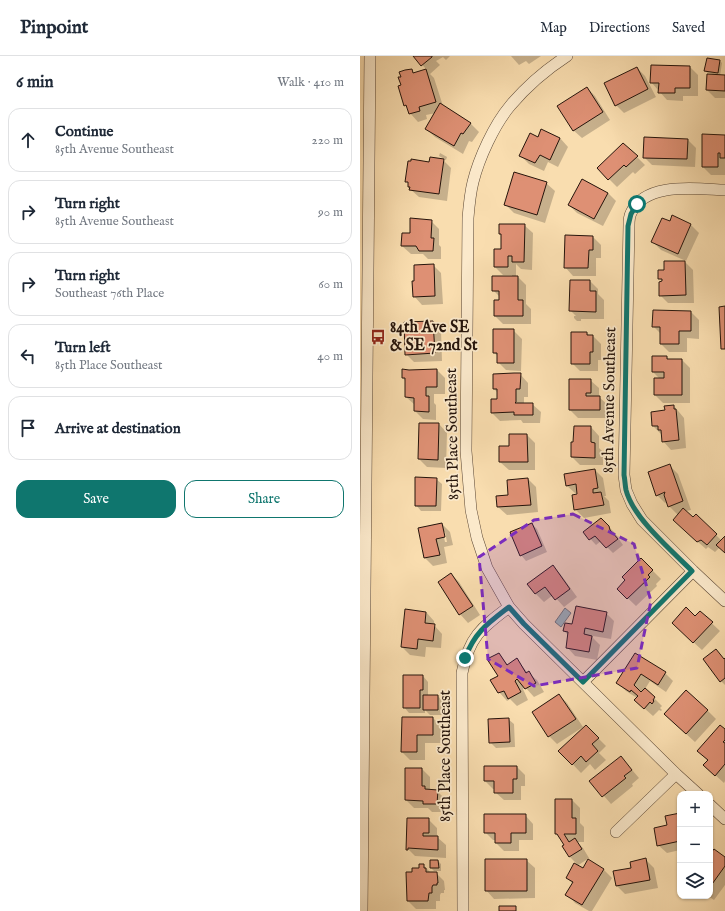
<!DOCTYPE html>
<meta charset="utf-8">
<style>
body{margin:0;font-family:"IM FELL English",serif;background:#f2f2f3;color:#1f2937}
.controls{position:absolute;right:12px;bottom:12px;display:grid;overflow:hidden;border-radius:8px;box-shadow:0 1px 3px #0004}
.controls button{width:36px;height:36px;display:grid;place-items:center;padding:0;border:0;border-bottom:1px solid #e0e1e3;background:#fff;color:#1f2937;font:20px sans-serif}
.stop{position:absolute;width:12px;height:12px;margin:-9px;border:3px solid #0f766e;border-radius:50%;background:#fff}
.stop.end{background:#0f766e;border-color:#fff;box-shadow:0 1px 4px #0008}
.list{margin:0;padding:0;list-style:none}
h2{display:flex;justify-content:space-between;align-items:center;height:52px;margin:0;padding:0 16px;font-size:17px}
h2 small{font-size:13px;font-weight:400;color:#747a83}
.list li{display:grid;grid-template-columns:26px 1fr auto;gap:12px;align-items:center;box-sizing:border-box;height:64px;margin:0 8px 8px;padding:0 8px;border:1px solid #e0e1e3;border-radius:12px}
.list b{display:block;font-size:15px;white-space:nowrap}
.list p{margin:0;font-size:13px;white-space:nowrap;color:#747a83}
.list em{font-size:13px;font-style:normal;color:#747a83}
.actions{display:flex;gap:8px;padding:12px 16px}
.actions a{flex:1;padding:9px 0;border:1px solid #0f766e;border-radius:12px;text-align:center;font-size:14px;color:#0f766e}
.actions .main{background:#0f766e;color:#fff}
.icon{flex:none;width:22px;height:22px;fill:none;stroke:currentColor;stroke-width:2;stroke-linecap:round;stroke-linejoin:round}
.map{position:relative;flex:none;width:365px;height:855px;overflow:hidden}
header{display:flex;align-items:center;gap:24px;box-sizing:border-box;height:56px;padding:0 20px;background:#fff;border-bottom:1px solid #e0e1e3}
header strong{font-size:19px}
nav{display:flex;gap:22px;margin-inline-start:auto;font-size:14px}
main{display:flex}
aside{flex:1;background:#fff}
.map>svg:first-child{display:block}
.water{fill:#9ebbae;stroke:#6e786d}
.shadow{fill:#0003;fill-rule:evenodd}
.building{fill:#de9074;stroke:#25140b}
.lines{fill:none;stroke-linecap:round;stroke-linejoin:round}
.street-casing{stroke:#5a4634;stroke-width:12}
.street{stroke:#fbe9cb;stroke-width:11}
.route{stroke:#0f766e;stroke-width:5}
.marked{fill:#7b2cbf;fill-opacity:0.2;stroke:#7b2cbf;stroke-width:3;stroke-dasharray:8 5;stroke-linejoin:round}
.labels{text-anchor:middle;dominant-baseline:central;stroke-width:3.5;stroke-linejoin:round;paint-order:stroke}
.poi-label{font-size:16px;font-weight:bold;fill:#25140b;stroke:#fbe9cb;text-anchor:start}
.street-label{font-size:16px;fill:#25140b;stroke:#fbe9cb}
</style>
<header>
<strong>Pinpoint</strong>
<nav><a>Map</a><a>Directions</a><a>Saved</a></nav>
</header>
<main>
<aside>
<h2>6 min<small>Walk · 410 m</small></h2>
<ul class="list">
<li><svg class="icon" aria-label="ahead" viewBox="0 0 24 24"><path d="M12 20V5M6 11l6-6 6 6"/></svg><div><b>Continue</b><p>85th Avenue Southeast</p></div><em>220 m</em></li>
<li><svg class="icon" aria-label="right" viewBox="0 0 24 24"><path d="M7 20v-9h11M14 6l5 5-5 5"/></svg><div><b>Turn right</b><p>85th Avenue Southeast</p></div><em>90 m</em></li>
<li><svg class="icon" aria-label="right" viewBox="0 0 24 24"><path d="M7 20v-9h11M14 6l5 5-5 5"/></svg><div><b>Turn right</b><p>Southeast 76th Place</p></div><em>60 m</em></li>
<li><svg class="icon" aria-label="left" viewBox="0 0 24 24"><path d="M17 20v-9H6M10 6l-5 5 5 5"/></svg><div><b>Turn left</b><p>85th Place Southeast</p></div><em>40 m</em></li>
<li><svg class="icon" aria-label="arrive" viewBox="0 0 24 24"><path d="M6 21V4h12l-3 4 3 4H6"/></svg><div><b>Arrive at destination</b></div></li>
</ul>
<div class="actions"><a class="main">Save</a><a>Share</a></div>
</aside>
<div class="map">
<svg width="365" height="855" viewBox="0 0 365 855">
<rect width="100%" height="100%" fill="#f9ddaf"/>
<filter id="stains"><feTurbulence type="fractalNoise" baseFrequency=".005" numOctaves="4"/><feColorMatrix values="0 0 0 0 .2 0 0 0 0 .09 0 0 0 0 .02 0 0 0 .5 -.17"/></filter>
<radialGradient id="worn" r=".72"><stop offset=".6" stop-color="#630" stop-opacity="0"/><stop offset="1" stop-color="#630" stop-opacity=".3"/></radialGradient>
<path class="water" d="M205 552 211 557 201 571 195 566Z"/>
<path class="shadow" d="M54 0H90L86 4 83 1 76 5 80 9 70 18 74 22 83 50 111 68 119 76 112 86 109 85 103 98 75 81 66 73 76 57 66 59 67 63 58 66 50 57 48 53 45 49 42 30 51 14 55 18 67 14Z
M151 0H181L169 8 166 5 159 9Z
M360 5 362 7 360 20H365V42H355L347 34 353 18 348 17 345 15Z
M330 11 338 19V40H323V45L307 44 291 26Z
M277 12 285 20 296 41 264 57 256 49Z
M227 32 235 40 250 64 222 82 213 74Z
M365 80V119H351L343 111Z
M178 82H200L208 91 198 111 188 106 184 115 169 108 161 100Z
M328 84 336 92 335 111 292 109 284 101Z
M80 97 87 101 86 104 79 100Z
M277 101 285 109 275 118 273 116 257 131 238 112Z
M83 104 91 112 87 145 59 141 50 133 49 128 47 125 70 107Z
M223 124 248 137 256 145 243 170 217 157 209 149Z
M186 127 195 135 185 167 154 157 146 149Z
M313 161 331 169 339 177 326 205 301 194 293 186 310 166Z
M71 165 79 173V189L81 191V203H68L63 198H51L42 190Z
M164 169 173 177 172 214 161 213 156 208V221H158L166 229V248L171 253V268H143L135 260V245H140V241L133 234 152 221V219H143L135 211 142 194V180L140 178Z
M233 181 241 189V202H236V220H213L205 211Z
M325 206 333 214 334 247H308L300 239 303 226 299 222 305 215Z
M73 209 81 217 83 248 62 249 54 240 55 226Z
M230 225 238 233V238L244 244V263H221V265H217L214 262V260H216L210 254Z
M331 256 339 264V283L327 282V296H309L301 288V278L293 270Z
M73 266 81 274 82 305 54 306 46 298Z
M153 274 162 283 161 315 146 314 138 306V300L134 297Z
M212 277H227L230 280H233L241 288V304H238V315H220L212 307Z
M307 301 309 304H322L330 312V347H303L295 339 300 323 293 316Z
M77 314 85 322V338H74V347L76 349V364L63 363 55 355V349L46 341V326L43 322 49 315Z
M160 318 168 327V341H164V348H172L181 356 180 367H163L161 364 140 365 132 357V344H138V337L134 333Z
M230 324 239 332V341L248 349V362H218L210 354Z
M314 350 324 362 326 392 311 394 303 385 302 378H301L293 370Z
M79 368 87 377 86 412 67 411 59 403Z
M231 371 239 380V392L243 396V409H220L212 401Z
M167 379 175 387V414H149L140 406 150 391Z
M310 410 318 418 331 454 326 455 333 462 336 459 362 485 365 481V496L360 491 355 496 348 491 346 493 322 472 318 459 309 450 307 446 305 447 297 439Z
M235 414 243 422 246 440H244L249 445 251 457 224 462 215 453 218 437H215L206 429Z
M76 423 82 428 81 455H61L56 449Z
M168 423 176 431 178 456 147 459 138 451Z
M241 463 254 476 263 489 253 497 241 485 236 489 224 476Z
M82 468 90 476 93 489 84 491 87 507 73 510 65 502 59 473ZM83 476H85L87 486H85Z
M172 468 177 473 187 496 166 505 161 499Z
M281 503 301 523 296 528 297 530 276 550 258 533 266 524Z
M193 511 201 519 217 541 204 551 193 539 184 546 175 537Z
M91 518 99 526 120 559 108 567 100 558 79 526Z
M66 556 74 565V569L82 578 81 592 66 591 65 601 50 599 42 591Z
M340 556 360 575 342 594 321 575Z
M246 557 254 565 251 583 233 580V582L240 589 237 604 215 600 207 591 209 580 204 575 213 569Z
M356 595 365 604V629L361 625Z
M138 598 148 609 157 604 168 617 177 624 184 636 174 641 165 631 163 633 168 644 157 650 150 643 147 645 139 636Z
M276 598 305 617 313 625 306 636 290 625 285 633 302 650 300 652 302 654 301 655 299 654 293 660 284 652 277 642 266 635 258 627Z
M63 620 68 626V640H78L83 646V659H70L65 654V657H49L44 651Z
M199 639 207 647 223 671 197 688 189 680Z
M348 655 356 663 335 686 314 667Z
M43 662H73L81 670V687H65V704H50L42 696Z
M148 663 154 668 155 691 136 692 130 686Z
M226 670 246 690 239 697 246 704 235 714 230 708 221 717 200 695Z
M365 675V725L364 727 353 717 348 705 338 695Z
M261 701 279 722 272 728 273 730 251 748 231 725Z
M157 711 165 719V730H161V744H144L135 736V733H133L125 725Z
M62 713 70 721V734L77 735 85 743V756H72L68 752H54L46 744Z
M212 744 220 752V767L224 771V786H217L223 792 229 802 217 810 223 813 244 814 252 822 232 855H229L215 847 207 838 213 828 207 822 216 807 210 801 203 791 205 789 196 778Z
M320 758V794L307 797 298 789 308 770Z
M165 759 173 768V784H159V795H144L136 787V784H133L125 776Z
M68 763 77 772V781L86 789V802L55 800 47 792Z
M350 800 365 802V829L354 844 348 840H350Z
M166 804 175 812V842L134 843 126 834Z
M286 804 294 812 298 832 265 838 257 830 255 816 272 812Z
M71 805H78L81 808V815H74L71 812Z
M63 809 71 817H76L84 825 85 834H84V837H81L80 839V845H76V853H56L48 845 53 817Z"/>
<path class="building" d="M53 0H72V1L61 10Z
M347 2 360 4 358 17 344 15Z
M291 9 330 10V32H315V37H298L299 27H290Z
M277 11 288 33 255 50 244 27Z
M52 13 53 17 66 13 76 46 59 51 60 55 49 58 46 49 44 50 38 30 41 29 38 21H41L39 16 45 14Z
M347 18 365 19V35L346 34Z
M227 31 243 56 213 75 197 50Z
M80 47 111 67 103 78 101 77 94 90 65 73Z
M181 73 200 82 190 104 180 99 175 107 159 100 170 77 178 81Z
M342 78 365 79V102H360V97H358V111H342Z
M284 81 328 83 327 103 283 102Z
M263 87 278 100 266 111 264 109 248 124 237 112Z
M70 101 84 103 79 138 49 134 50 131H48V126H45L48 105H51V103L69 106Z
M154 116 187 126 177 159 144 149Z
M222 123 248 137 234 163 208 149Z
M312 159 331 168 318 198 291 186 302 162 310 165Z
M50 162 72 164 71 182H74L73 195H59L56 190H41L42 177H50Z
M139 168H165L164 206H152V200H148V211H134V193H141V178H139Z
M205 179 233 180V194H229L228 212H204Z
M304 205H325L326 239 299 240V226L302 225V223H298V214H304Z
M74 208 75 240 53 241 52 225H54V209Z
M132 220H158V244H163V260H134V244H139V235H132Z
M210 224H230V235H236V256L209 255Z
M365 250V293H361L359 251Z
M293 254 331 255V275H319V288H300V271H292Z
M73 265 75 297 45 299 44 266Z
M133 273H154V307H137V297H133Z
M211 276H227V279H233V296H230V308H211Z
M292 300H307V303H322V339H294V322H304V316H292Z
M42 313 49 314 77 313V331H66V340H69V356L54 355V342L45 341V322H42Z
M154 317H161L160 333H156V346L155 347H173V359H154V356L131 357V343H137V333H133V318Z
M209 323H231V337H226V340H240V354H209Z
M314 349V353H316L319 384 302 386 301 374H298V370H292L291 356 305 354 304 350Z
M59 367H79L78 404 58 403Z
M214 370H231V386L235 387V402L211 401V386H213Z
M149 378H167L168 406H139V390H149Z
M310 408 323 445 308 451 304 439 305 436 296 440 288 416Z
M235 413 238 432 233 433V437L241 436 244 449 214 454 212 439 217 438 216 428 206 430 204 418Z
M55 421 77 422 76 450H55Z
M168 422 171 449 137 451 136 440 148 439 147 424Z
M323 452 333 461 336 458 357 478 347 489 341 484 337 486 313 464Z
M241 462 249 470 250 474 258 483 246 492 235 480 229 484 223 476Z
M82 467 85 481 76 483 80 499 64 502 58 472Z
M172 467 182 490 160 500 150 476Z
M365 480V497L356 489Z
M281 502 293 514 288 519 290 521 267 543 257 533 265 524 262 521Z
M193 509 210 533 195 544 185 531 175 538 167 528Z
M91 517 113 550 99 559 78 526Z
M216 550 247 556 243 576 225 572 224 578 232 580 229 596 206 592 208 576 203 575 205 567 212 568Z
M326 551 335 560 340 555 353 566 333 587 312 567Z
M45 553 66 556 65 567 75 568 73 585 58 583 57 593 41 591Z
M356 593 364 603 365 602V622L360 626 343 603Z
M139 597 147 609 157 602 166 617 169 615 176 627 165 633 157 623 155 625 161 636 148 643 144 635 138 637 130 624 138 620 127 603Z
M275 597 306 616 298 629 281 618 274 629 281 636 285 632 295 641 293 644 294 645 292 648 290 646 284 653 274 644 278 640 271 634 270 636 256 627Z
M43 619H63V634H60V652H43Z
M326 634 348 654 326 678 304 658Z
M199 638 216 663 188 681 172 656Z
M63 639H78V654H63Z
M42 661H73V679H57V696H41Z
M149 662 150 686 129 687 128 663Z
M226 669 239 682 232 688 238 695 226 706 221 700 212 709 198 695Z
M360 669 365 673V684L363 686 365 687V708L355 720 343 709 348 704 337 695Z
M261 700 272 714 264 720 266 722 242 741 229 725Z
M124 710H157V723H153V737H134V725H124Z
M45 712H62V730H65V733L78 734 77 748H63V745L45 744Z
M195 743H212V762H216V778H204L209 786 215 782 222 793 209 801 202 790 204 789 197 778H195Z
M320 757V785L297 790 294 772 307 769 305 760Z
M124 758H166V777H151V787H135V777H124Z
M47 762H69V777H63V780H78V794L48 792V794H46Z
M354 793 365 801V810L350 831V798Z
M286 802 290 824 256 830 253 815 271 812 270 806Z
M125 803H167V835H125Z
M228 803 244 813 222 849 205 839 213 826 206 822 214 807 223 812Z
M70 804H78L79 812H70Z
M59 808H64V812H66V816H77L78 827H77V829H73L72 831V837H69L68 845H47L46 816H52V812H59Z
M139 850H156V855H139Z"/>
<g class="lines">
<g class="street-casing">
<path id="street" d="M365 134C337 133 285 125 271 157 269 161 269 166 269 169L264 419 266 434 272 448 282 464 333 515 365 545
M149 551 164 568 316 718
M223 626 333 515
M350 749 365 763
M256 776 316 718 338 738
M2 855C2 570 10 285 10 0
M103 855 102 617C109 581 121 572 149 551L127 512 117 482 111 454 106 395 108 162C109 150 110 138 113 126 119 102 134 69 150 50 166 31 187 13 207 0"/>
</g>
<use href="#street" class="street"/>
</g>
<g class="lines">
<path class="route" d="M105 602C115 576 127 568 149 551L164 568 223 626 332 515C312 495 273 462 266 434 265 429 265 424 264 419L268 170 271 158 277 148"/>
</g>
<path class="marked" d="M213 458 274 488 291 545 277 612 174 630 128 603 119 501 174 464Z"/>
<defs>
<g id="bus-bare" transform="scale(1.2)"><path d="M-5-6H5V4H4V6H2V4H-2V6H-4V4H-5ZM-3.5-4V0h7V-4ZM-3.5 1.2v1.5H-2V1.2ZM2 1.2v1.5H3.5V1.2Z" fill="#8f2418" stroke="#fbe9cb" stroke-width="2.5" paint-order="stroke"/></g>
</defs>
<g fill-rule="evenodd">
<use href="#bus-bare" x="18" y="281"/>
</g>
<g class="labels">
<g class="poi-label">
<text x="30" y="272">84th Ave SE<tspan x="30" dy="18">&amp; SE 72nd St</tspan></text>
</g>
<g class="street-label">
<text transform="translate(250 344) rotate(-89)">85th Avenue Southeast</text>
<text transform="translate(93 378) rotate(-91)">85th Place Southeast</text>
<text transform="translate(86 700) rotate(-90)">85th Place Southeast</text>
</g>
</g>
<rect width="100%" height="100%" filter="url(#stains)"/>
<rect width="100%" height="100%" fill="url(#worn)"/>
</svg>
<div class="controls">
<button>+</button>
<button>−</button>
<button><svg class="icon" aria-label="layers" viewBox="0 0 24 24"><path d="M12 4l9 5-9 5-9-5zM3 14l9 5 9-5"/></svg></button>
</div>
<div class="stop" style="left:277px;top:148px"></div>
<div class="stop end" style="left:105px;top:602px"></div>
</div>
</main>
